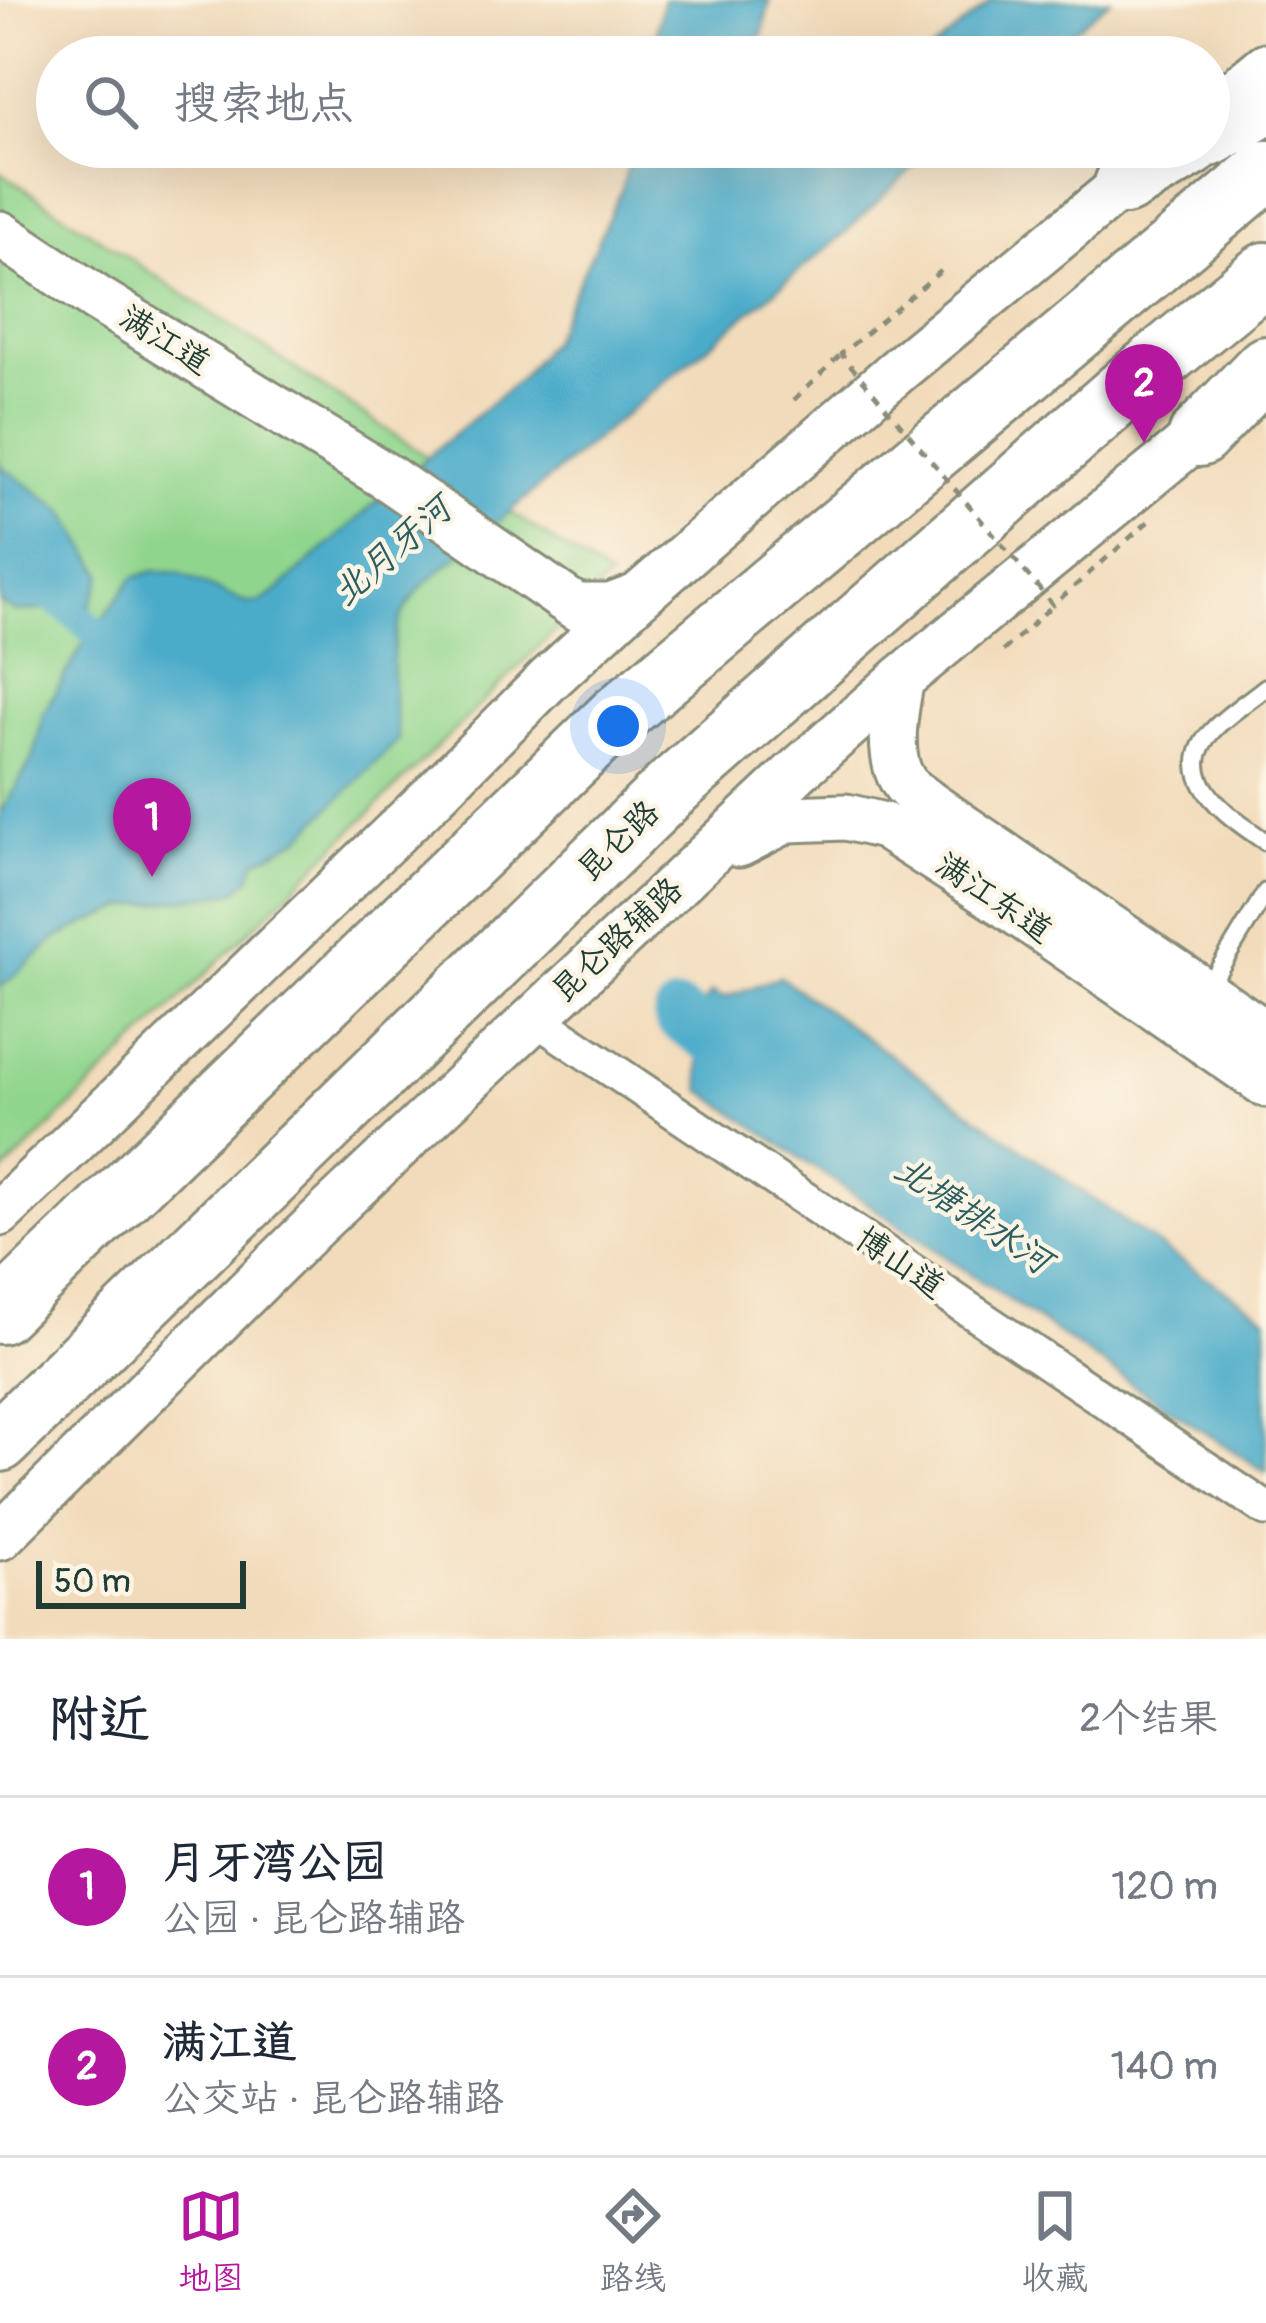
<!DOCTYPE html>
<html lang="zh">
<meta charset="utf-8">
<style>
body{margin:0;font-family:Pangolin,"LXGW WenKai TC",sans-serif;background:#f6f6f7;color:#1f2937}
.scale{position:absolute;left:36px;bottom:30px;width:210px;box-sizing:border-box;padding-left:12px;border:6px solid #1f3d34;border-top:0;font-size:33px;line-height:42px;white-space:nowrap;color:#1f3d34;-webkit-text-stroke:9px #fcf5e5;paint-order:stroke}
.you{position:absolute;left:618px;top:726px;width:42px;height:42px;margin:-30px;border:9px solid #fff;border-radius:50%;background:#1a73e8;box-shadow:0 0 0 18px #1a73e833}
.badge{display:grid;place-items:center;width:78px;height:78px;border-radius:50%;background:#b5179e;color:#fff;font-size:39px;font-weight:700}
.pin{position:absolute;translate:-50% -99px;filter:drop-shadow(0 3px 6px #0008)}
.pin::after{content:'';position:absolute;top:63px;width:42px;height:36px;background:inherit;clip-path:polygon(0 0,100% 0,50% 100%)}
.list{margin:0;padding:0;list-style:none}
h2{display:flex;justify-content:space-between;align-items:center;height:156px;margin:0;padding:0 48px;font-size:51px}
h2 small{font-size:39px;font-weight:400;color:#747a83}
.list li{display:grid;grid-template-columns:78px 1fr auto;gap:36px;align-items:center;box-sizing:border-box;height:180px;padding:0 48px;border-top:3px solid #e0e1e3}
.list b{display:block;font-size:45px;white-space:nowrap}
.list p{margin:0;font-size:39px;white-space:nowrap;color:#747a83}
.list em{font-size:39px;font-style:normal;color:#747a83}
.icon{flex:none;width:66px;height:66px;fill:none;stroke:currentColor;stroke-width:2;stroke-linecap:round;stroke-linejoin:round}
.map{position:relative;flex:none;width:1266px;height:1639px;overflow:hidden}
.search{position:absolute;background:#fff;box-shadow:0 12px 48px #0002;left:36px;right:36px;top:36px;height:132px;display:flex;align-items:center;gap:30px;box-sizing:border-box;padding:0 42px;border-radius:66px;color:#747a83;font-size:45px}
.sheet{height:516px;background:#fff}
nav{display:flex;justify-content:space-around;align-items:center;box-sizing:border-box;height:168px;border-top:3px solid #e0e1e3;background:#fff;font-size:33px;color:#747a83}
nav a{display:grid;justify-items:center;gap:6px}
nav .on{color:#b5179e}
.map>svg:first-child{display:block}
.green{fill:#90d58d;stroke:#588960;stroke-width:3}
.water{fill:#4bacca;stroke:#35747f;stroke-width:3}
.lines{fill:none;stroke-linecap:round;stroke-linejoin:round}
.canal{stroke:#4bacca;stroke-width:30}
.river{stroke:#4bacca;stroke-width:51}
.lane-casing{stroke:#888c78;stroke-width:22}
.street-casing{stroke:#888c78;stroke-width:39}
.secondary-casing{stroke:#888c78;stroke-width:51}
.highway-casing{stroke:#888c78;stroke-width:66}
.path{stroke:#888c78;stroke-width:4.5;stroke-dasharray:9 9;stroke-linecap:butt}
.lane{stroke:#fff;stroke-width:16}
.street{stroke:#fff;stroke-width:33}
.secondary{stroke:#fff;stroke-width:45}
.highway{stroke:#fff;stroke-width:60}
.path-bridge{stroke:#888c78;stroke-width:4.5;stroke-dasharray:9 9;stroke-linecap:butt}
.labels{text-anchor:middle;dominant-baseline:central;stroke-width:9;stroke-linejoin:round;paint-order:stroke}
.street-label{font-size:33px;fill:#1f3d34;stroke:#fcf5e5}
.water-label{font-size:36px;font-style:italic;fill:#2c5e61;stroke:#fcf5e5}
</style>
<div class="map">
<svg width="1266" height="1639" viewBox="0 0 1266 1639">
<rect width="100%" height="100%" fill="#fcf5e5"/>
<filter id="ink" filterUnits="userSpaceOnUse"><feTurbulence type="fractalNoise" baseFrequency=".00833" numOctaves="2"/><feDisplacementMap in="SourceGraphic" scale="24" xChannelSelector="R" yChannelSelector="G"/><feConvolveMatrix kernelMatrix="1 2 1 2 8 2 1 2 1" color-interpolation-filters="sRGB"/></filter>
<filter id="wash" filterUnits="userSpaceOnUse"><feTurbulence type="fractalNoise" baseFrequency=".004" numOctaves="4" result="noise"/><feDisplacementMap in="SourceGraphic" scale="48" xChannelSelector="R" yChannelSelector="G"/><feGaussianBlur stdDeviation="2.7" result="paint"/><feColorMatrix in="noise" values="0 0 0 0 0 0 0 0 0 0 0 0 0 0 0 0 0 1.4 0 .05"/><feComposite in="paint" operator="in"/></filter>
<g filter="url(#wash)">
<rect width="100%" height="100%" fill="#f2dbbb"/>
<path class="green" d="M0 172 609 578 0 1176Z"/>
<path class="water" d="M663 0H770L757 57H652Z
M993 0H1110L1042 57H924Z
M632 147H934L844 234 599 436 422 586C416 594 409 602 404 611 385 648 395 700 398 740L300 838 255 862 250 878 235 892 126 907 87 923 56 939 0 988V814L34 756 44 712 82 646 133 578 154 571 178 573 246 603H259L276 592 418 465 520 379 551 341 622 189Z
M0 465 64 511 103 574 90 606 15 612 0 602Z
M780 977 1165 1250 1266 1317V1472L1157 1401 701 1090 697 1032 688 1026 712 992 723 998Z"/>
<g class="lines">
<path class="canal" d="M0 563 71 611 124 657"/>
<path class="river" d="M679 1016 748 1062"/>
</g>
</g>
<g filter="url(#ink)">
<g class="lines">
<g class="lane-casing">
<path id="lane" d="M1266 687C1249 701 1228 714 1213 730 1167 777 1231 818 1266 842
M1207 989 1266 892"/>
</g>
<g class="street-casing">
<path id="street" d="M535 1018 1266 1509"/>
</g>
<g class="secondary-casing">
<path id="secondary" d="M1209 113 1266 66
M0 234 97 299 390 479 576 607H610L637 597
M901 679C895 709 885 759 906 785 912 792 922 798 929 804L1266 1034
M739 844 788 819 846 817 884 826 1005 904 1266 1084
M0 1213 431 798 547 681 639 596 897 371 1149 163
M0 1537 317 1223 796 772 901 679 1222 416"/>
</g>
<g class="highway-casing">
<path id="highway" d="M1209 136 1266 104
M1125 184 1190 147
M1199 436 1266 367
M0 1313 616 717 1266 171
M0 1441 674 786 1134 381 1266 273"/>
</g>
<path class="path" d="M794 400 841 354
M1003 651 1053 605"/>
<use href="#lane" class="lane"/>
<use href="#street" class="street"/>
<use href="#secondary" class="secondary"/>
<use href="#highway" class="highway"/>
<path class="path-bridge" d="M941 271 841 354 1053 605 1149 521"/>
</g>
</g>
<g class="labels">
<g class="street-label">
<text transform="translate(165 340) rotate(32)">满江道</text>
<text transform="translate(618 841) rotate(-44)">昆仑路</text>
<text transform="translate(994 898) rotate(34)">满江东道</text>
<text transform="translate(617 940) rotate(-43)">昆仑路辅路</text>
<text transform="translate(900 1263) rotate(34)">博山道</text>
</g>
<g class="water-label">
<text transform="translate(392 551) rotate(-41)">北月牙河</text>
<text transform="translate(973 1215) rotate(34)">北塘排水河</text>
</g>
</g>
</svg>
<div class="scale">50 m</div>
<div class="you"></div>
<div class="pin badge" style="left:152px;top:877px">1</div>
<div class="pin badge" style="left:1144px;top:443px">2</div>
<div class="search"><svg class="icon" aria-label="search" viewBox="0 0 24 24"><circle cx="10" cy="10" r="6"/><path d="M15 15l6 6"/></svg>搜索地点</div>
</div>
<section class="sheet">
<h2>附近<small>2个结果</small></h2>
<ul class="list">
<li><span class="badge">1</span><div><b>月牙湾公园</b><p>公园 · 昆仑路辅路</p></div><em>120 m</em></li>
<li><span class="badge">2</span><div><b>满江道</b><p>公交站 · 昆仑路辅路</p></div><em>140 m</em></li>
</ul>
</section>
<nav>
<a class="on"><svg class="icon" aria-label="map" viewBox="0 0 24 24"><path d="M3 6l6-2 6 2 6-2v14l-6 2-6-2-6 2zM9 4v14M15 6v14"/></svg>地图</a>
<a><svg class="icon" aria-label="directions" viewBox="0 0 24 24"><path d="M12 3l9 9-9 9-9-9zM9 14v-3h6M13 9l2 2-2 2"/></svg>路线</a>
<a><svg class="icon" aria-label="saved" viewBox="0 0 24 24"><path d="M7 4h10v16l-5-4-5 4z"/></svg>收藏</a>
</nav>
